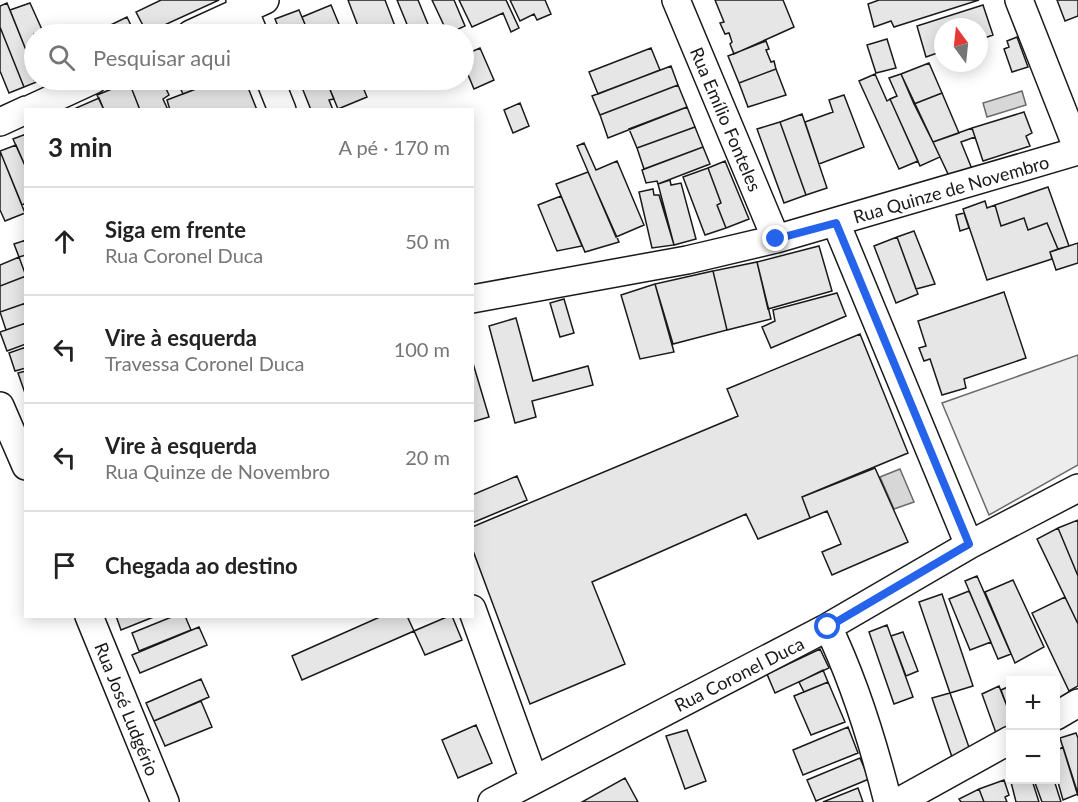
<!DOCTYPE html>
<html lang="pt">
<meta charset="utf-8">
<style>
body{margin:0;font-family:Lato,sans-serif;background:#f2f2f2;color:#222}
.controls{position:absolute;right:18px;bottom:18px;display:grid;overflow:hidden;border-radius:0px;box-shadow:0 3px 15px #0003}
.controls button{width:54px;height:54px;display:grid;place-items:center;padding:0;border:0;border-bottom:2px solid #e0e0e0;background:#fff;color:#222;font:30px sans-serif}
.compass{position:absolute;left:934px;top:18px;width:54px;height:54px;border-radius:50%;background:#fff;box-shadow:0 3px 15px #0003;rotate:345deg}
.stop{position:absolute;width:18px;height:18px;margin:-14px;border:4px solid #2563eb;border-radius:50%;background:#fff}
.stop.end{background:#2563eb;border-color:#fff;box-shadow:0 2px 6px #0008}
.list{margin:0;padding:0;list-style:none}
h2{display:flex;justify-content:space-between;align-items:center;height:78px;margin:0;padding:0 24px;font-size:26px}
h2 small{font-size:20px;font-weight:400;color:#767676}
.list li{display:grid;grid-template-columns:39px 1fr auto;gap:18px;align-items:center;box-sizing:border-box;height:108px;padding:0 24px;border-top:2px solid #e0e0e0}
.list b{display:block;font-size:22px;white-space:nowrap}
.list p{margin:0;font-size:20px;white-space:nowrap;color:#767676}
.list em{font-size:20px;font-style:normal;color:#767676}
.icon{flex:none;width:33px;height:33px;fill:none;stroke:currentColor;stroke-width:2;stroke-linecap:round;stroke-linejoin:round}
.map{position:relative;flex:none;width:1078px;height:802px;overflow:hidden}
.search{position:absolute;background:#fff;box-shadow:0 3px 15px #0003;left:24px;top:24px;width:450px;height:66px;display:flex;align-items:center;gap:15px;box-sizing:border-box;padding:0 21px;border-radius:33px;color:#767676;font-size:22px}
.panel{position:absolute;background:#fff;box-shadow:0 3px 15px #0003;left:24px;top:108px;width:450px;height:510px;border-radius:0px}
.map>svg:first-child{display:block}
.green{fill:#ededed;stroke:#6a6a6a;stroke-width:1.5}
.water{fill:#d7d7d7;stroke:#6a6a6a;stroke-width:1.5}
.building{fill:#e6e6e6;stroke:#1a1a1a;stroke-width:1.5}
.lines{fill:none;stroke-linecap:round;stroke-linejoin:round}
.minor-casing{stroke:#1a1a1a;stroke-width:30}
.minor{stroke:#fff;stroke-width:27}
.route{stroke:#2563eb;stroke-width:8}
.labels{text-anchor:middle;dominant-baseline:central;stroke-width:4.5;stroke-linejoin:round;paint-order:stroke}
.street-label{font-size:18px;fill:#1a1a1a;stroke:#fff}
</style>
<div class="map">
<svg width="1078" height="802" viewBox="0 0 1078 802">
<rect width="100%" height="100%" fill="#fff"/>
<path class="green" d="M1078 355V465L989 515 942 403Z"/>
<path class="water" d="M1022 91 1026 105 987 117 983 103Z
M900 469 914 502 894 509 880 477Z"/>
<path class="building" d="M161 0H219L147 33 136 12Z
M348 0H385L398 34H361Z
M397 0H418L432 34H411Z
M432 0H454L465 26 448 34Z
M459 0H506L519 28 511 32 503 13 472 27Z
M510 0H545L551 14 537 20 534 14 520 21Z
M715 0H783L794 27 734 54 730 44 732 42 729 33 725 34 720 23 724 22Z
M879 0H979L894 27 891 21 874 27 868 4Z
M1057 0H1078V16L1065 21Z
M7 3 34 70V80L39 81 24 87 0 27V6Z
M30 3 44 34H34V70L10 10Z
M331 5 343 34H309L302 17Z
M983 5 993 35 979 40V27H943V51L926 57 917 26Z
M299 10 309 34H281L275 19Z
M127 17 135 34H92Z
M62 26 66 34H48L47 32Z
M0 27 24 87 9 93 0 71Z
M1017 37 1028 67 1012 72 1004 49 1009 47 1007 41Z
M887 39 896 68 876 73 867 45Z
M766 41 769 49 766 50 771 62 774 61 776 69 739 83 728 56Z
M480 48 494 80 474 89 464 65V55Z
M651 48 660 70 598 94 589 72Z
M929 63 942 93 914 104 901 74Z
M671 66 678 85 600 115 592 96Z
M776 69 786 95 748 107 739 83Z
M875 74 887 101 890 99 918 161 899 169 859 81Z
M901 74 940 157 920 166 890 99 897 96 889 78Z
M134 80H162L169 95 163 99 168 110H140L129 82Z
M181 80H219L183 94 177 81Z
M219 80H245L257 110H170L167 100Z
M299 80H326L334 99 329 100 333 110H311Z
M326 80H360L367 97 338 109Z
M129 82 140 110H104L97 95Z
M678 85 687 107 608 138 600 115Z
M942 93 959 133 933 142 914 104Z
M844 95 864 147 819 164 805 122 833 112 829 100Z
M99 98 104 110H77L76 108Z
M520 103 529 126 513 133 504 110Z
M687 107 695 127 637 148 629 129Z
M1024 112 1032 133 1026 136 1030 146 983 161 972 128Z
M802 114 827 188 806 195 780 122Z
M780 122 806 195 784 203 757 129Z
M695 127 703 147 644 169 637 148Z
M972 128 975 137 961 142 972 169 949 176 933 142Z
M26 134V168L13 139Z
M584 143 596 170 617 161 644 225 616 237 577 146Z
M16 145 26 168V203L22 205 0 151Z
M703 147 710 164 658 184 657 181 646 183 642 170Z
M0 151 25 213 5 221 0 210Z
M725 161 749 219 726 228 717 205 721 203 708 168Z
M708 168 721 203 717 205 726 228 705 235 683 177Z
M588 172 619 242 585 252 556 184Z
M670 180 671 185 681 183 696 239 674 245 658 184Z
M1048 187 1069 246 1058 249 1047 223 1028 230 1024 218 1001 226 995 205Z
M653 189 654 195H659L674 245 652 248 639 192Z
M561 196 582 246 557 251 538 205Z
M985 201 987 208 995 205 1001 226 1024 218 1028 230 1047 223 1058 249 1050 252 1052 259 987 280 963 209Z
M964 213 969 228 960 231 956 215Z
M914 231 935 284 916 289 897 237Z
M897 237 918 294 896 303 874 246Z
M26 240V255L19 257 14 244Z
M1078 243V263L1056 270 1050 252Z
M819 246 832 291 768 309 757 262Z
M19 257 26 276 0 286V265Z
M757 262 771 319 727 330 713 271Z
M713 271 727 330 673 344 655 284Z
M26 276V303L0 312V286Z
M655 284 674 352 640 359 621 295Z
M1004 292 1026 358 964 379 966 388 942 395 930 359 924 361 919 348 926 346 918 321Z
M837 293 846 316 771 348 762 327 775 321 773 310Z
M564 299 574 333 560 337 550 303Z
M26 303V323L6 330 0 312Z
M516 318 533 381 588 366 593 385 532 401 536 417 515 423 489 326Z
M26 323V344L7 351 0 332Z
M860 334 908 453 802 497 810 518 758 539 746 514 592 582 625 664 530 704 472 548V527L738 416 727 389Z
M26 347V368L15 371 9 353Z
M472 360 489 417 472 422Z
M26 371V396L18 373Z
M875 468 908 542 832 575 822 552 841 544 827 511 810 518 802 497Z
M517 476 527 500 472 523V495Z
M1078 520V576L1058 528Z
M1058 528 1078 576V624L1037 539Z
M977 576 1011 654 998 659 965 581Z
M1013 580 1044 647 1015 663 985 592Z
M969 591 991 642 970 650 949 599Z
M942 594 973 686 950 693 919 602Z
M1065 597 1078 624V686L1069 691 1032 613Z
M116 616H156L121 630Z
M174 616H185L191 630 139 651 132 633Z
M382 616H412L408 618 414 631 302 680 292 656Z
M449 616H452L462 640 425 655 414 631Z
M887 625 913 697 894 704 869 632Z
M199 627 207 645 140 673 132 655Z
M903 632 918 671 906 676 891 636Z
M820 649 829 668 775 693 767 674Z
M823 670 828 682 804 692 799 682Z
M201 679 209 697 154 721 146 703Z
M828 682 845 722 811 735 794 696Z
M999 686 1010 714V727L996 733 982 694Z
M1010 686V714L1001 690Z
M950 693 971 753 953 760 932 698Z
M201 701 212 727 165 746 154 721Z
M476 725 492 763 458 778 442 740Z
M848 727 858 753 803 775 793 750Z
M687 730 706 781 685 789 666 736Z
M1076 733 1078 738V796L1060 738Z
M1063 747 1078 794 1063 800 1056 775V751Z
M860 758 869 779 816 801 807 780Z
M625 778 638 802H582Z
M1010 778 1032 780 1039 802H1016Z
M1004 780 1009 795 1005 797 1007 802H984L979 789Z
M1034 780H1054L1061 802H1042Z
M858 788 863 802H823Z
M979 789 984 802H961L959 799Z"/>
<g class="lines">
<g class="minor-casing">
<path id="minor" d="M240 0 254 34
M676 0 776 239
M1019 0 1078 150
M191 34 265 0
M270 80 282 110
M28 110 93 80
M0 122 26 110
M836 223 969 545
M472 299 687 260 776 239 1078 151
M0 406 26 466
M472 609 534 780
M89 616 165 802
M828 627C855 683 873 742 888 802
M1056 716 1078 703
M492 802 828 627 969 545 1078 488
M898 802 1010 740"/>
</g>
<use href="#minor" class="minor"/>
</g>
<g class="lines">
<path class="route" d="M776 239 836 223 969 544 828 627"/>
</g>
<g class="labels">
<g class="street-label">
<text transform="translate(726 119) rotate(67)">Rua Emílio Fonteles</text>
<text transform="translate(951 189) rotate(-16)">Rua Quinze de Novembro</text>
<text transform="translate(739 674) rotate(-27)">Rua Coronel Duca</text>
<text transform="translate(127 709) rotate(68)">Rua José Ludgério</text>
</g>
</g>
</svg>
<div class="controls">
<button>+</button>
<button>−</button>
</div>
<svg class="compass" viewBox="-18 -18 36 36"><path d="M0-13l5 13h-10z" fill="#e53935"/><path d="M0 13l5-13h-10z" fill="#767676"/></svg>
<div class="stop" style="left:828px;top:627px"></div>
<div class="stop end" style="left:776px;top:239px"></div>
<div class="search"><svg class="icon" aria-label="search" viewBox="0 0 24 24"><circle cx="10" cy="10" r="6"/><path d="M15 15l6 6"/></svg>Pesquisar aqui</div>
<section class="panel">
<h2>3 min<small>A pé · 170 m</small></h2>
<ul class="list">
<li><svg class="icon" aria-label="ahead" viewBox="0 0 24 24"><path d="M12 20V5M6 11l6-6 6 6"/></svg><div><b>Siga em frente</b><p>Rua Coronel Duca</p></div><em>50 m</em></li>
<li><svg class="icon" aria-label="left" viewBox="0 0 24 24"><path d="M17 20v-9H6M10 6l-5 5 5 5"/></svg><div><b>Vire à esquerda</b><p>Travessa Coronel Duca</p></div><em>100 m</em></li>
<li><svg class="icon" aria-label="left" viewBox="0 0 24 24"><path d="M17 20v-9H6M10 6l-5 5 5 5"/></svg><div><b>Vire à esquerda</b><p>Rua Quinze de Novembro</p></div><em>20 m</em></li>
<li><svg class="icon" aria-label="arrive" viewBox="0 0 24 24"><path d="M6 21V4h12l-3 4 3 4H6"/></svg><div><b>Chegada ao destino</b></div></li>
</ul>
</section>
</div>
